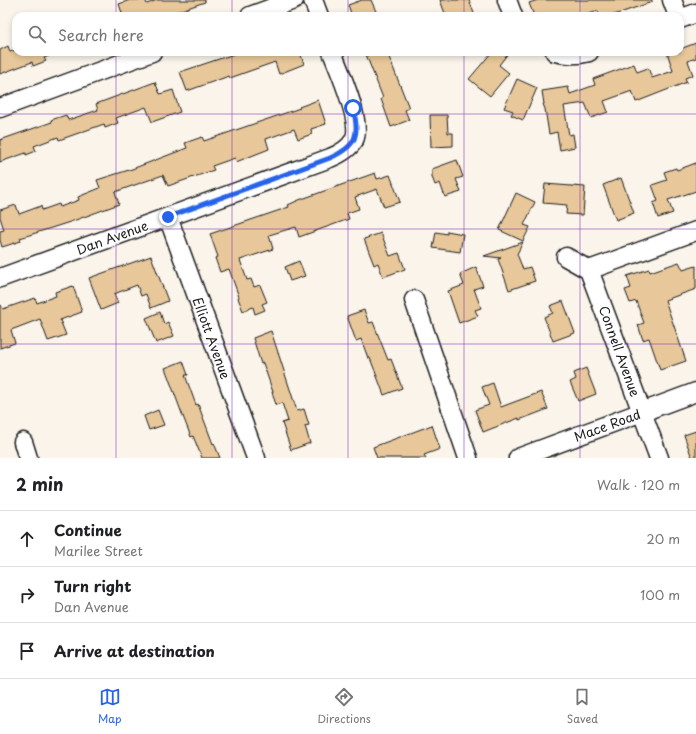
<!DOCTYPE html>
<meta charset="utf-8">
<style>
body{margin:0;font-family:"Playpen Sans",sans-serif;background:#f2f2f2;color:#202124}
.stop{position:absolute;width:12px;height:12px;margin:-9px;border:3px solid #2563eb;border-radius:50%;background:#fff}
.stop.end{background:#2563eb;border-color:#fff;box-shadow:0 1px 4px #0008}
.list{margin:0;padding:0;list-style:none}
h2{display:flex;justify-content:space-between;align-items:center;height:52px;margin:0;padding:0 16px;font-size:17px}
h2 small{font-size:13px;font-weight:400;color:#757577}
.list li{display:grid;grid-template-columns:26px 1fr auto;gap:12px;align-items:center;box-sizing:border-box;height:56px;padding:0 16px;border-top:1px solid #e0e0e0}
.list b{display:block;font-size:15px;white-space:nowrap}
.list p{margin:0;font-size:13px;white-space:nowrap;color:#757577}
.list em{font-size:13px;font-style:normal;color:#757577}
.icon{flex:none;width:22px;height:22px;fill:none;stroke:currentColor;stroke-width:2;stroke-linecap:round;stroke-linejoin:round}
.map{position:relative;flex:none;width:696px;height:458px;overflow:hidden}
.search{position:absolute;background:#fff;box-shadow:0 2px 6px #0003;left:12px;right:12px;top:12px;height:44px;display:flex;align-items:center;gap:10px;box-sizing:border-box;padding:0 14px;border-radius:12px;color:#757577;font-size:15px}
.sheet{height:220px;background:#fff}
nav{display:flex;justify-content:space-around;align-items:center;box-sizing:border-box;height:56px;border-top:1px solid #e0e0e0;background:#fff;font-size:11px;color:#757577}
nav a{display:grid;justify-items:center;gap:2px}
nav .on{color:#2563eb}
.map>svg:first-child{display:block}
.building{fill:#e8c89a;stroke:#1c1c1c}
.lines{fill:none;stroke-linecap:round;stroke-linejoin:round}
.minor-casing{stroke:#1c1c1c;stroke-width:21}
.minor{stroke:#fff;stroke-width:18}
.route{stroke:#2563eb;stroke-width:5}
.grid{fill:none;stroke:#7b2cbf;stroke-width:1;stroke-opacity:0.55}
.labels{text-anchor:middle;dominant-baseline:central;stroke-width:3;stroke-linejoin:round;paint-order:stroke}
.street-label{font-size:13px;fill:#1c1c1c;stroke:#fff}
</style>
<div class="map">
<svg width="696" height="458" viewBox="0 0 696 458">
<rect width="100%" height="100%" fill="#faf4eb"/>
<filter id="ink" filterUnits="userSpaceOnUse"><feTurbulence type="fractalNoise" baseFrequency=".025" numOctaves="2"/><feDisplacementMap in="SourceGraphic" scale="8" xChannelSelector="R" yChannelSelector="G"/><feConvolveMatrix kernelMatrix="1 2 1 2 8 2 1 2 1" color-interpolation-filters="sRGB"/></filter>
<g filter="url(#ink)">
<path class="building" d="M130 0H145L147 4 157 0H205V2L164 16H123L119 4Z
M362 0H371L378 16H352L348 5Z
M440 0H469L475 16H446Z
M538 0H652V2L611 16H599L598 11 582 16H534L529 3Z
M696 43V58L688 61 693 75 685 78 687 82 636 102 632 91 604 101 608 112 591 118 585 103 564 106 569 135 573 134 575 147 560 150 557 132 549 134 545 109 543 104H544L542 91 568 87 570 94 595 85 593 79 634 64 637 72 648 68 652 78 673 71 667 52H680V49Z
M8 46 10 52 16 50V52L56 53 44 58 46 61 33 66 32 62 0 74V50Z
M240 52H300L304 64 279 74 275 62 230 78 229 76 187 91 180 72Z
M365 52H387L409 108 405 110 409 120 391 127 381 99 383 98Z
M492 52H509L499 65 509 73 490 96 469 79Z
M517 79 537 88 523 120 511 115 513 111 504 108Z
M155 82 160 94 173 90 180 112 152 122 146 107 116 118 118 123 105 128 104 124 59 140 58 137 34 146 36 151 26 155V153L0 162V140L52 122 51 120 66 115 68 120 98 110 96 104Z
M318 100 326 124 311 129 312 134 298 139 294 129 266 139 269 149 236 162 235 158 212 166 214 170 168 186 163 175 115 192 119 204 73 221 20 238 21 241 2 247 0 240V231L4 230 0 217V210L16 205 19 214 41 206 42 210 59 204 60 207 79 200 78 197 100 188 97 180 132 169 187 148 185 143 202 137 204 141 300 108 299 107Z
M430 115H447L448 133H453V146L431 147Z
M457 160 463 177 456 179 461 192 445 197 440 183 435 185 432 177V169Z
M696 163V191L668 200 673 213 658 218 653 203 658 201 652 185 667 180 664 172 676 168 677 170Z
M375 173 377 179 390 175 400 202 384 207 377 189 355 197 359 209 347 213 349 219 299 237 296 227 269 235 273 249 240 260 247 280 251 279 254 287 260 285 267 302 262 304 265 310 255 314 253 307 243 311 238 298 239 297 229 269 220 272 215 258 218 257 210 234 289 207 288 205 299 200Z
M621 178 634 213 616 220 603 185Z
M545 184 585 187 583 215 566 214 567 205 543 203Z
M516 193 535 202 524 225 530 227 523 241 499 230Z
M447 231 463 234 460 252 433 248 436 232 447 234Z
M381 233 390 256 399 253 405 269 383 277 378 263 374 265 364 239Z
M523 242 517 254 523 269 530 267 535 281 509 290 498 259 501 258 484 256Z
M151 256 168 301 151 308 146 294 141 296 137 285 114 294 118 303 101 310 89 278Z
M299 261 305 276 290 281 285 267Z
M679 262 683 270 696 266V289L665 300 686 361 660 370 649 338 643 340 638 325 644 323 636 301 630 303 625 290 631 288 627 276 649 269 650 272Z
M476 267 483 286 474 289 481 308 475 310 478 316 459 323 448 291 464 285 460 274Z
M73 286 82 312 60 320 66 335 48 341 40 319 11 330 15 343 0 348V305H1L3 309 35 298 37 303 56 296 55 292Z
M563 301 575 333 553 341 544 317 553 313 550 306Z
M364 310 369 323 373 322 388 360 391 359 402 388 384 395 370 358H368L361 339 356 341 347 316Z
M160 312 164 324 168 322 174 336 156 343 146 318Z
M271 331 297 411 304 409 309 425 305 426 310 443 291 450 282 423 288 421 282 403 276 405 272 392H273L263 363 261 364 253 338Z
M183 361 188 375H185L196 405 198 404 213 444 214 443 220 458H202L193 436 191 437 181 411 165 368Z
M586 368 596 394 578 401 570 382 576 379 574 373Z
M493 383 501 407 541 392 548 409 519 420V418L483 432 475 410 489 405 482 387Z
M158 410 164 425 149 430 144 416Z
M432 425 440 449 424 455 426 458H377L373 447Z
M696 431V458H692L684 435Z"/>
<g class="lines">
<g class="minor-casing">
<path id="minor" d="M313 0 319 16
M507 0 513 16
M672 0 678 16
M250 16 294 0
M680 19 696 13
M555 52C567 55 578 55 589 52
M0 108 152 52
M168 217 256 458
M566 257 589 270 659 458
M589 270 696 231
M0 278 330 158C340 154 349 149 354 140 363 123 339 70 332 52
M414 300 468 458
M23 442 28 458
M518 458 696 392"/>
</g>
<use href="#minor" class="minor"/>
</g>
</g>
<g class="lines" filter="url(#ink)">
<path class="route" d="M168 217 330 158C357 146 360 135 353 108"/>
</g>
<path class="grid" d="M116 0V16M232 0V16M348 0V16M464 0V16M580 0V16M116 52V458M232 52V458M348 52V458M464 52V458M580 52V458M0 114H696M0 229H696M0 344H696"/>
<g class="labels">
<g class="street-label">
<text transform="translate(112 237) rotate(-20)">Dan Avenue</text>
<text transform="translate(212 338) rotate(70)">Elliott Avenue</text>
<text transform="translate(620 351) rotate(70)">Connell Avenue</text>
<text transform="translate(607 425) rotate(-20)">Mace Road</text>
</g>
</g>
</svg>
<div class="stop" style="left:353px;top:108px"></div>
<div class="stop end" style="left:168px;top:217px"></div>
<div class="search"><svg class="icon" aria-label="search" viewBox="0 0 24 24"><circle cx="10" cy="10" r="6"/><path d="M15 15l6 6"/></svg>Search here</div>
</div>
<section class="sheet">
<h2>2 min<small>Walk · 120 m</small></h2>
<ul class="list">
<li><svg class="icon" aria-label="ahead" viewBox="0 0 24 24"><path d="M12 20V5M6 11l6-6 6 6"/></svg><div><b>Continue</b><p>Marilee Street</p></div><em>20 m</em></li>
<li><svg class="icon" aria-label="right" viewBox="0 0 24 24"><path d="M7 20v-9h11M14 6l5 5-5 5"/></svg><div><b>Turn right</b><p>Dan Avenue</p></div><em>100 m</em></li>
<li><svg class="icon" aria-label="arrive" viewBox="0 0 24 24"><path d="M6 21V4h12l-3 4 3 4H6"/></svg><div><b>Arrive at destination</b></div></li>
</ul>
</section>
<nav>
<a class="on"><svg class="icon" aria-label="map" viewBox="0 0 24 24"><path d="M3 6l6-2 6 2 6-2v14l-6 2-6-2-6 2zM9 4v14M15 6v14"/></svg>Map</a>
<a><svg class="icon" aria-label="directions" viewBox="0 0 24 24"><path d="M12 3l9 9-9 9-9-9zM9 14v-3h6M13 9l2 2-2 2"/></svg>Directions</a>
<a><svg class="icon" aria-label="saved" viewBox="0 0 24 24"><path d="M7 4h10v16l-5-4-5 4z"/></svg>Saved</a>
</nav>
